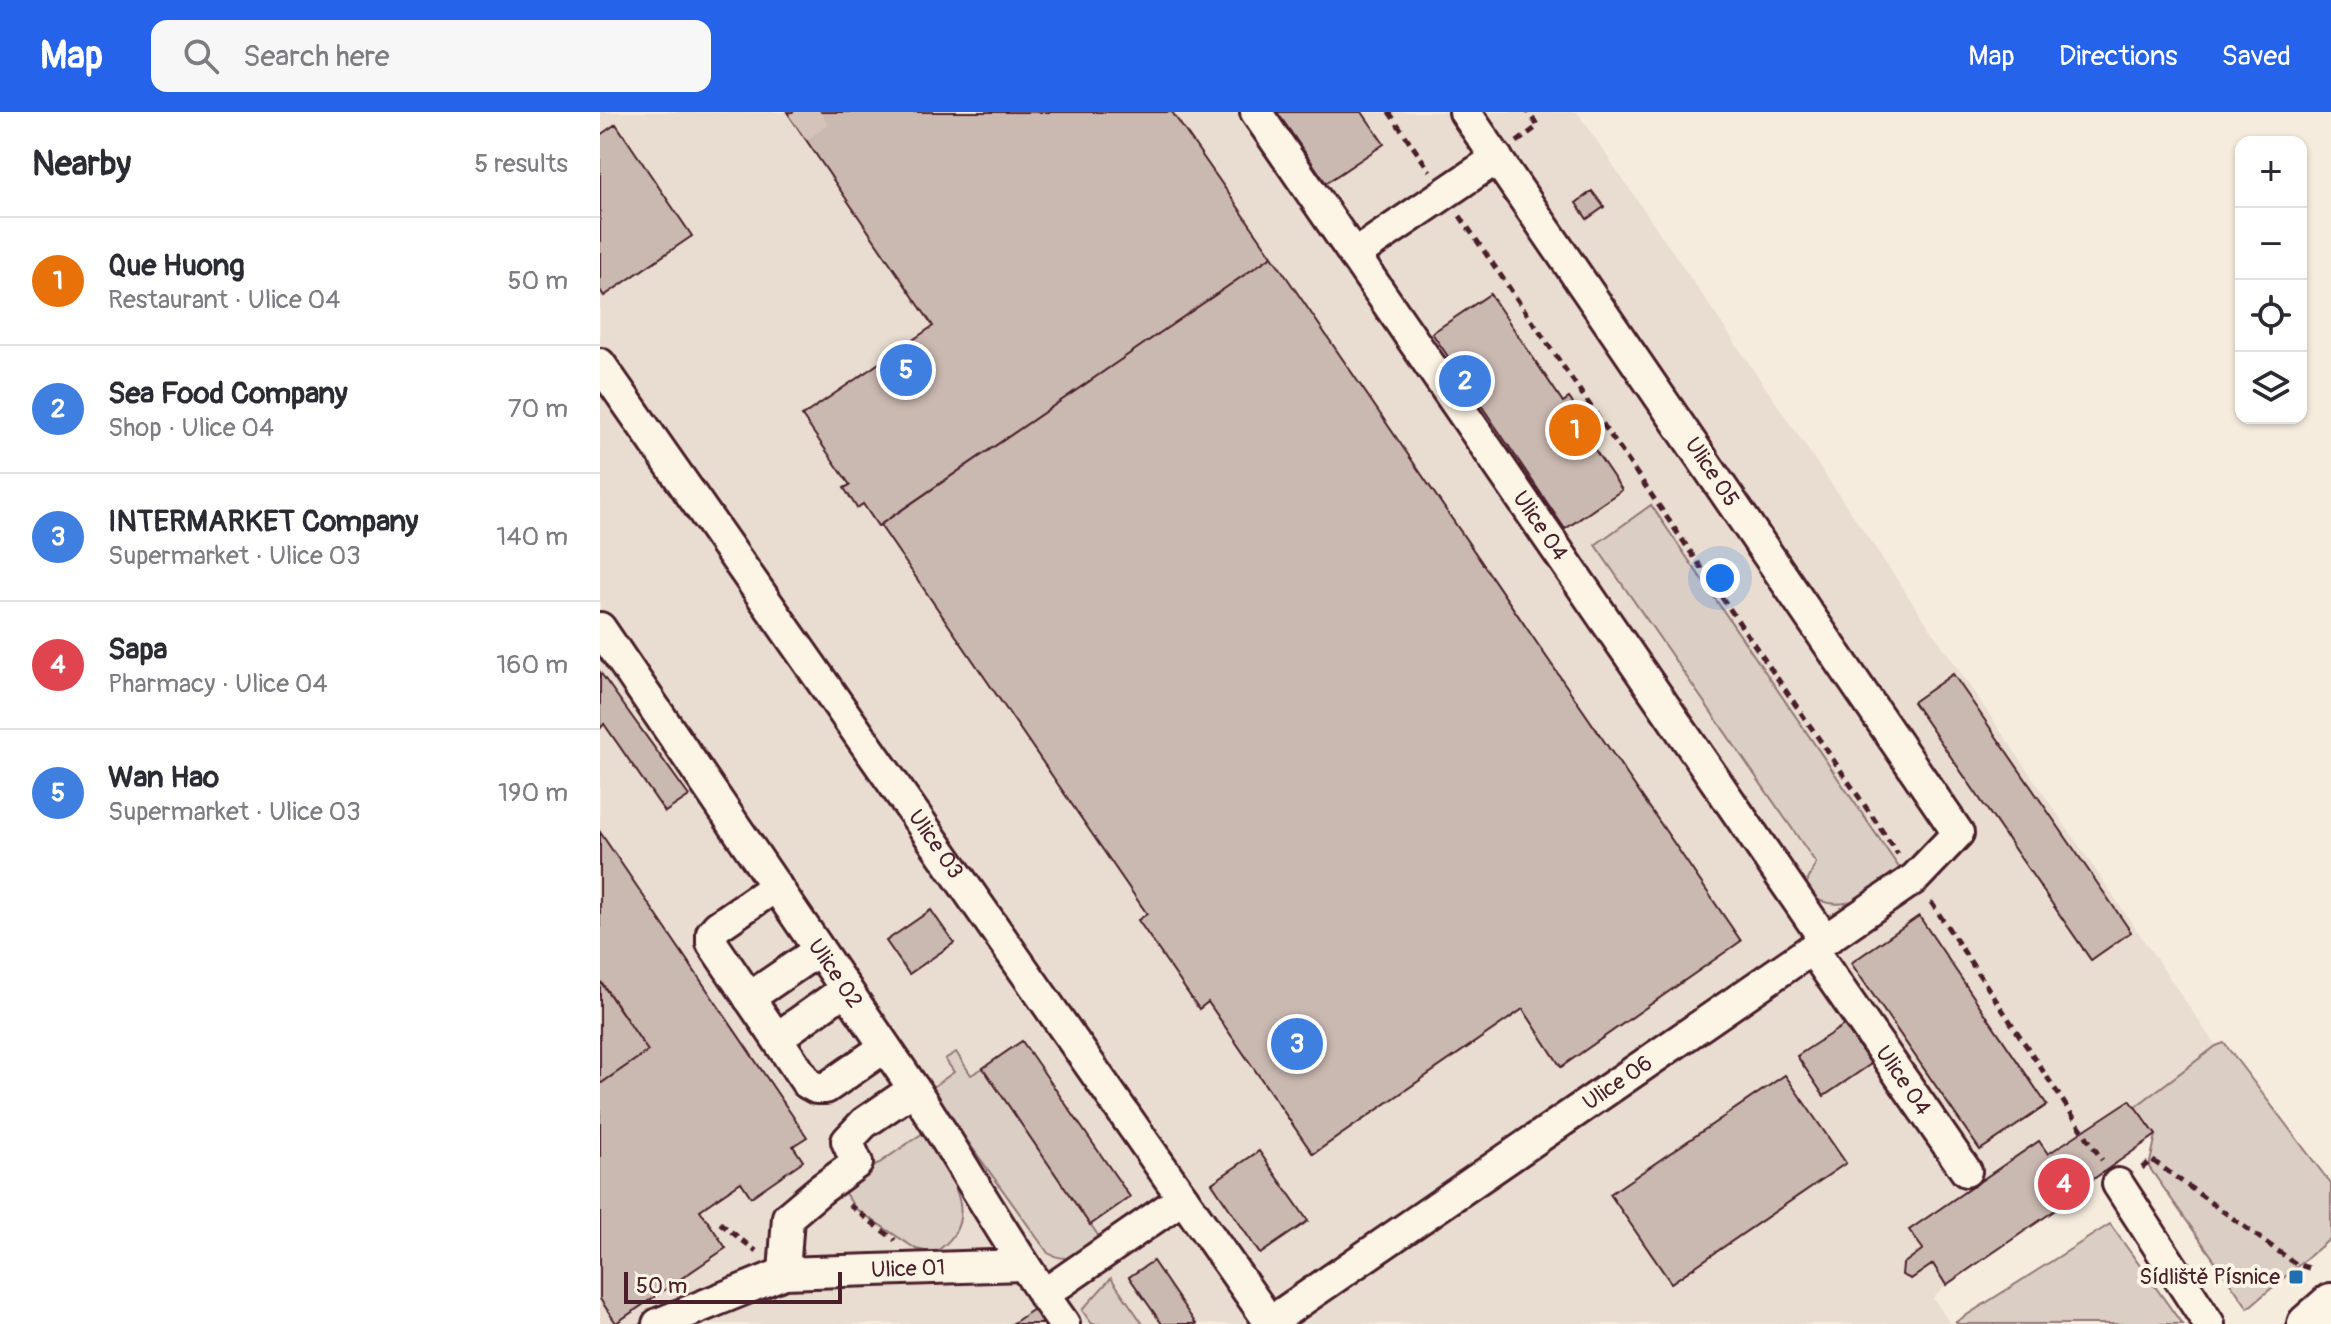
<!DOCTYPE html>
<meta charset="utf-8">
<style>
body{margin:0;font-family:Pangolin,sans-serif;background:#f7f7f7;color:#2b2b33}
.controls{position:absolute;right:24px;top:24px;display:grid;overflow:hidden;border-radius:16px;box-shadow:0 2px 6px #0004}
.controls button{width:72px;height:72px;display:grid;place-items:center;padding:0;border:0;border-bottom:2px solid #e1e1e2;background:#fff;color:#2b2b33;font:40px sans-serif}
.scale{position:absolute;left:24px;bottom:20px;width:218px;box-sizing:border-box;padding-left:8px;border:4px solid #4a1f2b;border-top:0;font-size:22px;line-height:28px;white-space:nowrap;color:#4a1f2b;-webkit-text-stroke:6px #fcf5e5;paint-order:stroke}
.you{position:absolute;left:1120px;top:466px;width:28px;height:28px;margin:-20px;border:6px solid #fff;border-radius:50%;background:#1a73e8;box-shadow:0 0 0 12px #1a73e833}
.badge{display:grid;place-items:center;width:52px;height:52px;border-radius:50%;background:#2563eb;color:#fff;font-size:26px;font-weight:700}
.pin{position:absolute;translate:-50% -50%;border:4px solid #fff;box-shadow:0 2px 8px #0006}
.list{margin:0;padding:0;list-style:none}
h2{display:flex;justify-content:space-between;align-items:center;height:104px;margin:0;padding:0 32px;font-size:34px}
h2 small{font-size:26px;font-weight:400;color:#7c7c81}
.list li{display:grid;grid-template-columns:52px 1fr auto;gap:24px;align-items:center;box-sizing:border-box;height:128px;padding:0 32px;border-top:2px solid #e1e1e2}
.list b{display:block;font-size:30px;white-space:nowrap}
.list p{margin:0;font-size:26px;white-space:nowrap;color:#7c7c81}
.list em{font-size:26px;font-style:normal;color:#7c7c81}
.icon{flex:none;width:44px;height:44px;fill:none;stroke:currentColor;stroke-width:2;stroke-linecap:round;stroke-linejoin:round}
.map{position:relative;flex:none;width:1731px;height:1212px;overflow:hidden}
header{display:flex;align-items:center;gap:48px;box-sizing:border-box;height:112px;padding:0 40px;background:#2563eb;color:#fff}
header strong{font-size:38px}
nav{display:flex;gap:44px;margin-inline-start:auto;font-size:28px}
.search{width:560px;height:72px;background:#f7f7f7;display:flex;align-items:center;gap:20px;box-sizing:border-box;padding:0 28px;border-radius:16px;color:#7c7c81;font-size:30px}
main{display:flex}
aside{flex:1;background:#fff}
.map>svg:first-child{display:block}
.built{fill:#e8ddd0}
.green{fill:#dbcec4;stroke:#927678;stroke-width:2}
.building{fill:#cab9b1;stroke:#4a1f2b;stroke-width:2}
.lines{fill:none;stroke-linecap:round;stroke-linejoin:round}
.minor-tunnel{stroke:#d3c3ba;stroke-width:30;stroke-dasharray:30 15;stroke-linecap:butt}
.minor-casing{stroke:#4a1f2b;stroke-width:36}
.major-casing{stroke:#4a1f2b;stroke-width:44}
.path{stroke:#4a1f2b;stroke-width:5;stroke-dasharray:8 6;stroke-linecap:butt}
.minor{stroke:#fcf5e5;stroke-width:30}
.major{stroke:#fcf5e5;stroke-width:38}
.poi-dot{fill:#1f6fb2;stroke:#fcf5e5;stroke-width:3}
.labels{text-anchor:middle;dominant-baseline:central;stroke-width:8;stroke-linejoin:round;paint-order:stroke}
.street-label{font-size:22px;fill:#4a1f2b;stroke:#fcf5e5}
.poi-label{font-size:22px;fill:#4a1f2b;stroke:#fcf5e5;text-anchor:end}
</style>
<header>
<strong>Map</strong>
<div class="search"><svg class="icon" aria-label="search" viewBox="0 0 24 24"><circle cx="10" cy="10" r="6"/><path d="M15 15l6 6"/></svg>Search here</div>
<nav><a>Map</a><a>Directions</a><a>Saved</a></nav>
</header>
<main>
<aside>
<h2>Nearby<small>5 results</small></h2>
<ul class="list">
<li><span class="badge" style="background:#e8710a">1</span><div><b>Que Huong</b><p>Restaurant · Ulice 04</p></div><em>50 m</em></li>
<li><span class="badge" style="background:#3f7fe0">2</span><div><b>Sea Food Company</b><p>Shop · Ulice 04</p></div><em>70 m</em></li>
<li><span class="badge" style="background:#3f7fe0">3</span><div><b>INTERMARKET Company</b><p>Supermarket · Ulice 03</p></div><em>140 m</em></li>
<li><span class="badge" style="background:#e0444e">4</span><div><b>Sapa</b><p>Pharmacy · Ulice 04</p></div><em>160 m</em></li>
<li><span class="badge" style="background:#3f7fe0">5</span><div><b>Wan Hao</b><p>Supermarket · Ulice 03</p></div><em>190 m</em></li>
</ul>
</aside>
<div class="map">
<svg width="1731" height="1212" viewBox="0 0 1731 1212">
<rect width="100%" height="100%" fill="#f5ecde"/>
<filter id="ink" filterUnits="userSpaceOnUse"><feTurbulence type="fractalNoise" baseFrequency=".0125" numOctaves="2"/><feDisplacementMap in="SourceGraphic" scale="16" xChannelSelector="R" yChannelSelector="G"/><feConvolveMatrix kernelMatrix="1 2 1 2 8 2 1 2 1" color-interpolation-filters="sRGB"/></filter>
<g filter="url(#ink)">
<path class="built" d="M0 0H977L1616 934 1535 994 1556 1023 1346 1173 1333 1186 1350 1212H0Z"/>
<path class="green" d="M1051 393 1302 760C1267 782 1242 808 1203 779L1216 751 995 433Z
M1624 931 1731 1072V1126L1648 1196 1549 1055 1556 1023 1535 995 1616 934Z
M356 940 371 963 383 956 502 1129C485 1141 469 1153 448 1141L330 977 354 960 345 947Z
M323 1021C347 1059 388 1107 334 1141L316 1137 256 1097 242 1077Z
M1510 1112 1582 1212H1358L1356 1210Z
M511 1166 543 1212H492L482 1198Z"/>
<path class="building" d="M187 0H572L672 144 278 414 263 392 257 396 244 376 250 373 202 304 333 214Z
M677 0H762L784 32 726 71Z
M16 12 92 124 4 184 0 178V23Z
M992 79 1004 95 987 107 976 91Z
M672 144 1141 829 961 955 923 897 713 1042 608 890 599 897 538 808 547 802 280 413Z
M890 182 963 290 969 286 991 318 985 323 1022 378 965 417 832 221Z
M0 560 89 684 65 700 4 612 0 617Z
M1353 562 1531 820 1491 848 1313 590Z
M0 720 207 1025 193 1034 203 1049 151 1085 141 1070 100 1098 126 1136 16 1211 0 1187V972L48 939 0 869Z
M331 798 354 831 309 862 286 829Z
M1319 804 1447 993 1380 1038 1251 851Z
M2 871 48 939 0 972V872Z
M1244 913 1271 952 1224 984 1197 944Z
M422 929 530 1085 490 1113 383 956Z
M1185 963 1246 1051 1071 1171 1010 1082Z
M1530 988 1556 1023 1478 1078 1480 1081 1346 1173 1333 1152 1311 1167 1302 1163 1303 1152 1323 1137 1309 1118 1439 1029 1448 1042Z
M659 1039 708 1109 660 1142 612 1071Z
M553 1149 596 1212H562L529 1165Z
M434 1197 445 1212H412Z"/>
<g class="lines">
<path class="minor-tunnel" d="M198 16 220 0"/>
<g class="minor-casing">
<g id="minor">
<path id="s1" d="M656 0 1225 828"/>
<path d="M754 143 897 46"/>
<path id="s2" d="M0 252 671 1212"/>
<path id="s3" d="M0 516 314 977C365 1055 410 1136 464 1212"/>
<path d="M176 774 118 814 112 821V831L207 971 216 976H226L285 935"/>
<path id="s4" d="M1212 837 1366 1059"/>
<path d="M149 886 219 838"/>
<path d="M177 926 246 877"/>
<path d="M1518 1072 1609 1212"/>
<path d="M184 1161 188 1105 220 1078 257 1051 247 1029 264 1011 314 977"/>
<path d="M443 1183 583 1086"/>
<path id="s5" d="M670 1210 1315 766 1358 721 865 0"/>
<path id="s6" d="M58 1212 184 1161 422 1153"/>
</g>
</g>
<g class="major-casing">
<path id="major" d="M1707 1212 1731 1191"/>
</g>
<path class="path" d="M789 0 830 59
M917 30 938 14 928 0
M860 104 1298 742
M1331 790 1502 1048
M1542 1056 1552 1048 1696 1152 1709 1156
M249 1093 295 1128
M120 1111 156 1139"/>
<use href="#minor" class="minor"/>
<use href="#major" class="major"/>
</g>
</g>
<rect class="poi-dot" x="1688" y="1157" width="16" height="16" rx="4"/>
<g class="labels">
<g class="street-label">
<text transform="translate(1112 360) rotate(56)">Ulice 05</text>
<text stroke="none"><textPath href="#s1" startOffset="502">Ulice 04</textPath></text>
<text stroke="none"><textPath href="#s2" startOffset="586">Ulice 03</textPath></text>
<text stroke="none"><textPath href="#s3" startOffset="418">Ulice 02</textPath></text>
<text stroke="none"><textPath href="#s4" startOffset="160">Ulice 04</textPath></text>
<text stroke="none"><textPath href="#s5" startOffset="422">Ulice 06</textPath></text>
<text stroke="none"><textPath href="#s6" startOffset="260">Ulice 01</textPath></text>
</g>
<g class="poi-label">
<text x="1680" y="1165">Sídliště Písnice</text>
</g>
</g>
</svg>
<div class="controls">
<button>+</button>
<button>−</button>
<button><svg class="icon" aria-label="locate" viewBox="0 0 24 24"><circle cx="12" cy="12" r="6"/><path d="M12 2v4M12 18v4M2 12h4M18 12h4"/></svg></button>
<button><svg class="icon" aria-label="layers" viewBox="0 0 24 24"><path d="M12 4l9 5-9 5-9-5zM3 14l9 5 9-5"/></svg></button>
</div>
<div class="scale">50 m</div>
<div class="you"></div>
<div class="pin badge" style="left:975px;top:318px;background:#e8710a">1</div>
<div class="pin badge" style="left:865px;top:269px;background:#3f7fe0">2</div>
<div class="pin badge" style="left:697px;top:932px;background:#3f7fe0">3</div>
<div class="pin badge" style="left:1464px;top:1072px;background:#e0444e">4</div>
<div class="pin badge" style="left:306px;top:258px;background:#3f7fe0">5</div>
</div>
</main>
